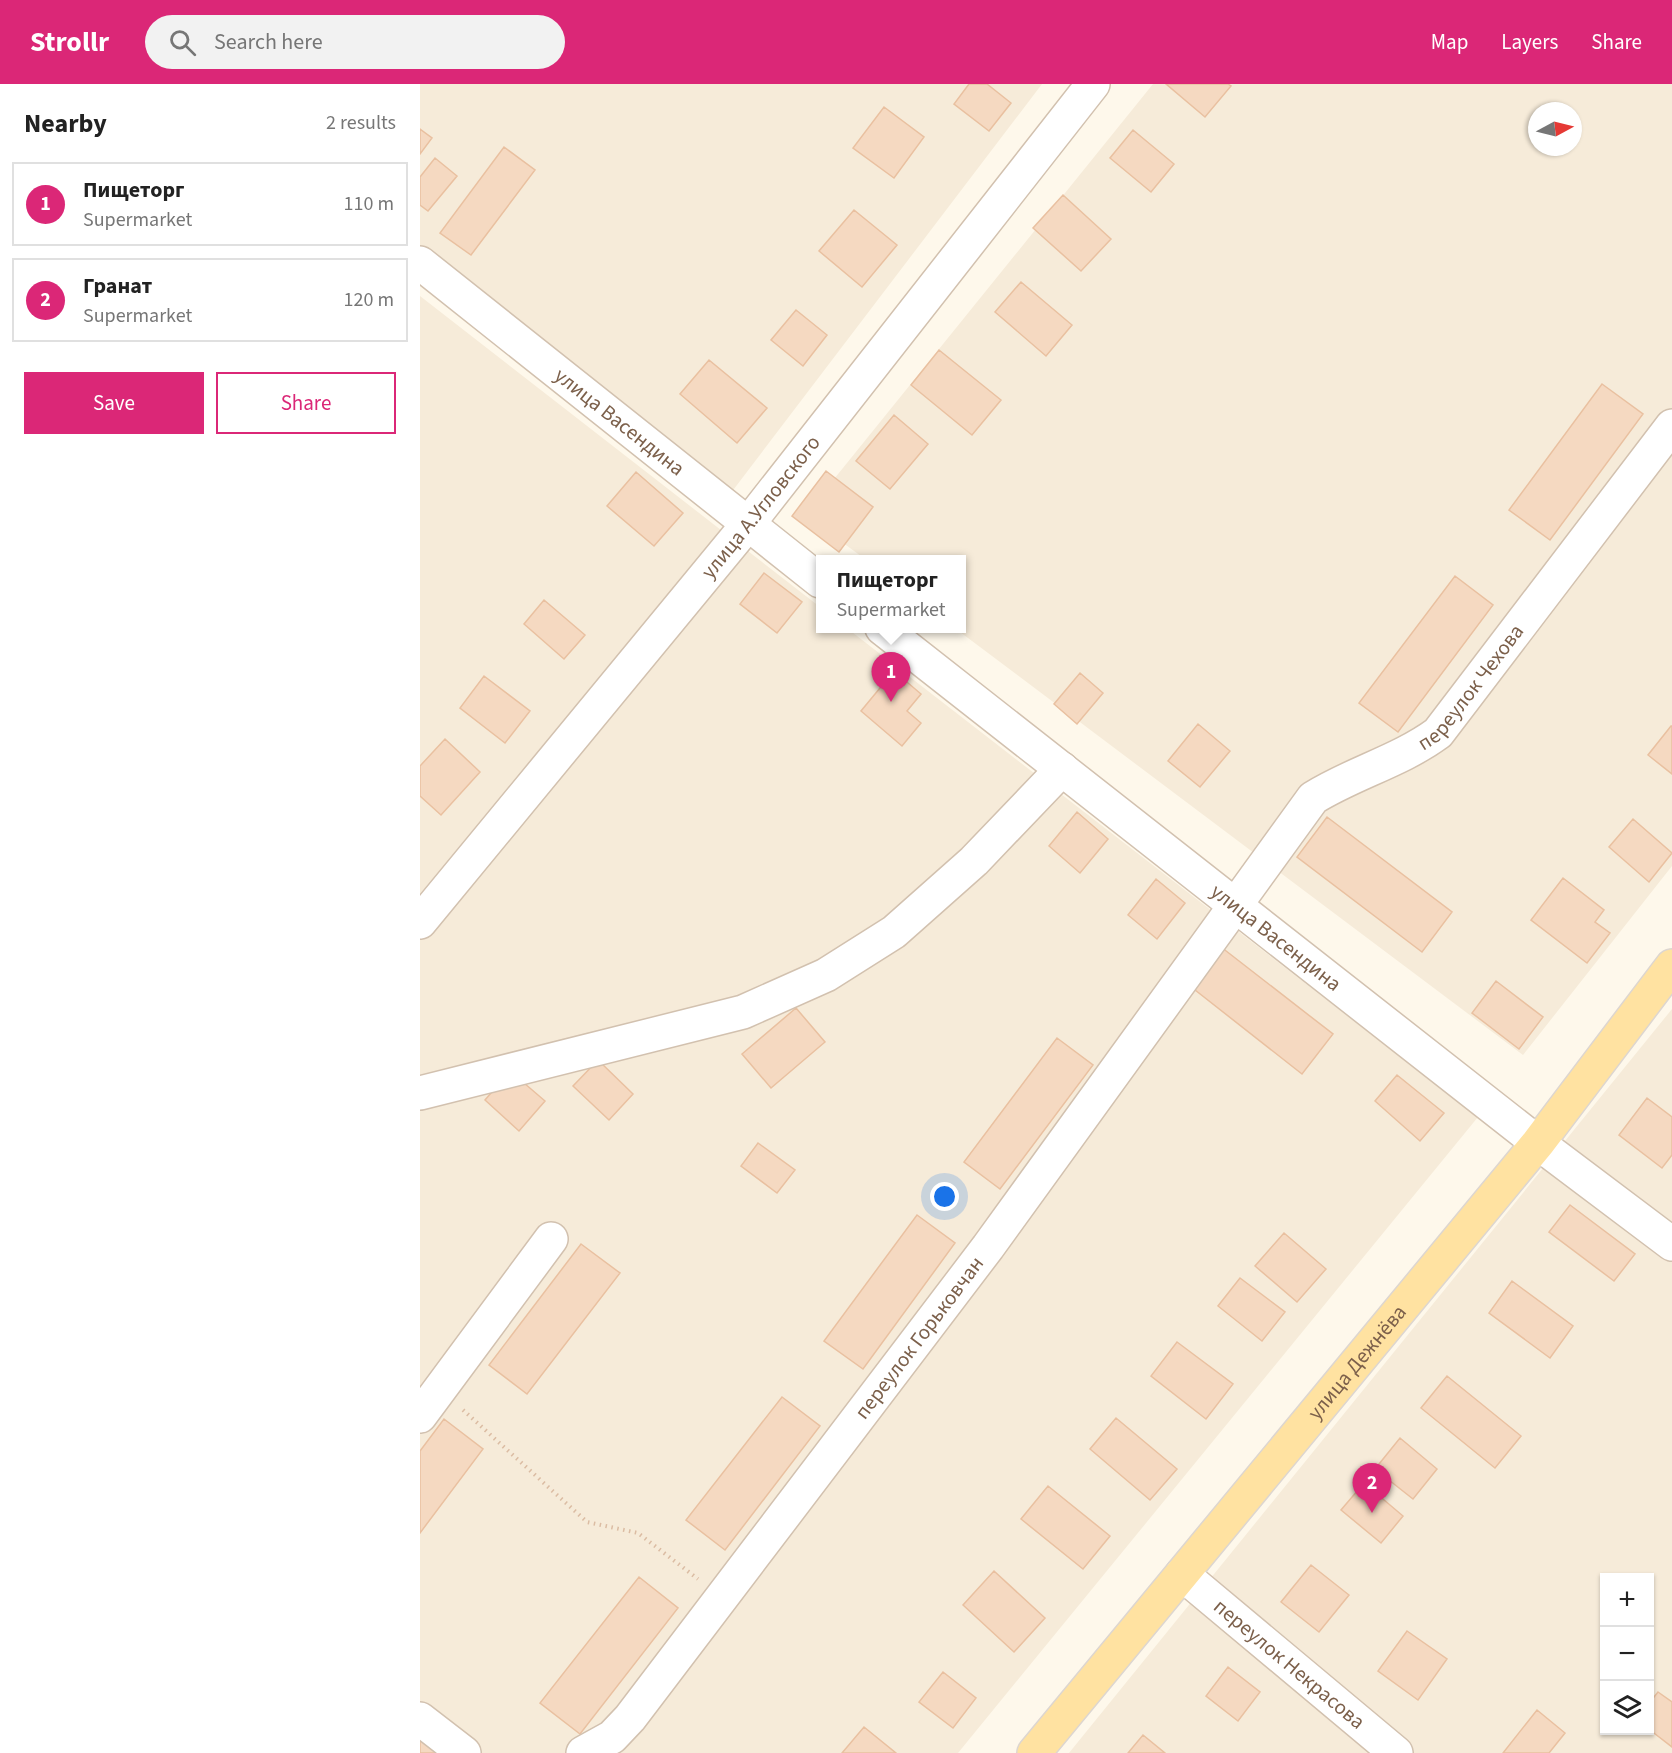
<!DOCTYPE html>
<meta charset="utf-8">
<style>
body{margin:0;font-family:"Source Sans 3",sans-serif;background:#f2f2f2;color:#222}
.controls{position:absolute;right:18px;bottom:18px;display:grid;overflow:hidden;border-radius:0px;box-shadow:0 2px 4px #0004}
.controls button{width:54px;height:54px;display:grid;place-items:center;padding:0;border:0;border-bottom:2px solid #e0e0e0;background:#fff;color:#222;font:30px sans-serif}
.compass{position:absolute;left:1108px;top:18px;width:54px;height:54px;border-radius:50%;background:#fff;box-shadow:0 2px 4px #0004;rotate:83deg}
.you{position:absolute;left:525px;top:1113px;width:21px;height:21px;margin:-15px;border:4px solid #fff;border-radius:50%;background:#1a73e8;box-shadow:0 0 0 9px #1a73e833}
.badge{display:grid;place-items:center;width:39px;height:39px;border-radius:50%;background:#db2777;color:#fff;font-size:20px;font-weight:700}
.pin{position:absolute;translate:-50% -50px;filter:drop-shadow(0 2px 3px #0008)}
.pin::after{content:'';position:absolute;top:32px;width:21px;height:18px;background:inherit;clip-path:polygon(0 0,100% 0,50% 100%)}
.popup{position:absolute;left:396px;top:471px;width:150px;height:78px;box-sizing:border-box;display:grid;place-content:center;border-radius:0px;background:#fff;filter:drop-shadow(0 2px 4px #0005);font-size:20px;white-space:nowrap;color:#767676}
.popup b{font-size:22px;color:#222}
.popup::after{content:'';position:absolute;left:50%;top:100%;margin-left:-12px;border:12px solid transparent;border-top-color:#fff}
.list{margin:0;padding:0;list-style:none}
h2{display:flex;justify-content:space-between;align-items:center;height:78px;margin:0;padding:0 24px;font-size:26px}
h2 small{font-size:20px;font-weight:400;color:#767676}
.list li{display:grid;grid-template-columns:39px 1fr auto;gap:18px;align-items:center;box-sizing:border-box;height:84px;margin:0 12px 12px;padding:0 12px;border:2px solid #e0e0e0;border-radius:0px}
.list b{display:block;font-size:22px;white-space:nowrap}
.list p{margin:0;font-size:20px;white-space:nowrap;color:#767676}
.list em{font-size:20px;font-style:normal;color:#767676}
.actions{display:flex;gap:12px;padding:18px 24px}
.actions a{flex:1;padding:14px 0;border:2px solid #db2777;border-radius:0px;text-align:center;font-size:21px;color:#db2777}
.actions .main{background:#db2777;color:#fff}
.icon{flex:none;width:33px;height:33px;fill:none;stroke:currentColor;stroke-width:2;stroke-linecap:round;stroke-linejoin:round}
.map{position:relative;flex:none;width:1252px;height:1669px;overflow:hidden}
header{display:flex;align-items:center;gap:36px;box-sizing:border-box;height:84px;padding:0 30px;background:#db2777;color:#fff}
header strong{font-size:28px}
nav{display:flex;gap:33px;margin-inline-start:auto;font-size:21px}
.search{width:420px;height:54px;background:#f2f2f2;display:flex;align-items:center;gap:15px;box-sizing:border-box;padding:0 21px;border-radius:33px;color:#767676;font-size:22px}
main{display:flex}
aside{flex:1;background:#fff}
.map>svg:first-child{display:block}
.residential{fill:#f6ebd9;fill-rule:evenodd}
.building{fill:#f5d9c1;stroke:#e9c0a0;stroke-width:1.5}
.lines{fill:none;stroke-linecap:round;stroke-linejoin:round}
.minor-casing{stroke:#d2c1af;stroke-width:36}
.major-casing{stroke:#ddd6d0;stroke-width:36}
.path{stroke:#dbbca3;stroke-width:4;stroke-dasharray:1.5 4.5;stroke-linecap:butt}
.minor{stroke:#fff;stroke-width:33}
.major{stroke:#ffe2a1;stroke-width:33}
.labels{text-anchor:middle;dominant-baseline:central;stroke-width:6;stroke-linejoin:round;paint-order:stroke}
.street-label{font-size:21px;fill:#7c604b;stroke:#fffbf3}
</style>
<header>
<strong>Strollr</strong>
<div class="search"><svg class="icon" aria-label="search" viewBox="0 0 24 24"><circle cx="10" cy="10" r="6"/><path d="M15 15l6 6"/></svg>Search here</div>
<nav><a>Map</a><a>Layers</a><a>Share</a></nav>
</header>
<main>
<aside>
<h2>Nearby<small>2 results</small></h2>
<ul class="list">
<li><span class="badge">1</span><div><b>Пищеторг</b><p>Supermarket</p></div><em>110 m</em></li>
<li><span class="badge">2</span><div><b>Гранат</b><p>Supermarket</p></div><em>120 m</em></li>
</ul>
<div class="actions"><a class="main">Save</a><a>Share</a></div>
</aside>
<div class="map">
<svg width="1252" height="1669" viewBox="0 0 1252 1669">
<rect width="100%" height="100%" fill="#fef8eb"/>
<path class="residential" d="M0 0H622L301 422 0 169Z
M733 0H1252V782L1103 971 536 545 542 544V476L445 475 385 431ZM1117 27H1153V63H1117Z
M0 212 400 523V544L428 545 1058 1033 538 1669H0Z
M1252 925V1669H649ZM1184 1494H1230V1646H1184Z"/>
<path class="building" d="M549 0H567L591 19 569 47 534 20Z
M746 0H808L811 2 785 33Z
M464 23 504 53 474 94 433 64Z
M0 45 12 54 0 70Z
M713 46 754 80 731 108 690 74Z
M84 63 115 86 51 171 20 149Z
M15 74 37 92 8 127 0 121V93Z
M643 111 691 155 661 187 613 144Z
M434 126 477 161 442 203 399 167Z
M601 198 652 241 626 272 575 228Z
M376 226 407 251 383 282 351 256Z
M519 266 581 316 552 351 491 301Z
M289 276 347 324 317 359 260 310Z
M1182 300 1223 330 1130 456 1089 426Z
M474 331 508 360 470 405 436 377Z
M406 387 453 423 419 468 372 432Z
M216 388 263 429 234 462 187 422Z
M344 489 382 518 357 549 320 520Z
M1035 492 1073 521 978 648 939 619Z
M124 516 165 551 144 575 104 540Z
M474 587 501 610 487 627 501 639 482 662 441 627Z
M660 589 683 609 657 640 634 620Z
M64 592 110 627 85 659 40 624Z
M778 640 810 667 780 703 748 677Z
M1251 642H1252V690L1228 671Z
M25 655 60 688 21 731 0 712V682Z
M657 728 688 755 660 789 629 762Z
M907 733 1032 828 1002 868 877 773Z
M1213 735 1252 769 1229 798 1189 763Z
M1143 794 1184 826 1175 838 1190 849 1167 879 1111 836Z
M736 795 765 819 737 855 708 831Z
M792 856 913 950 882 990 761 895Z
M1076 897 1123 933 1099 965 1052 929Z
M376 924 405 958 351 1004 322 970Z
M637 954 673 981 580 1105 544 1078Z
M178 976 213 1010 189 1036 153 1002Z
M90 987 125 1017 99 1047 65 1016Z
M977 991 1024 1029 1000 1057 955 1017Z
M1227 1014 1252 1033V1071L1242 1084 1199 1051Z
M338 1059 375 1086 357 1109 321 1082Z
M1150 1121 1215 1170 1194 1197 1129 1148Z
M497 1131 535 1159 443 1285 404 1257Z
M864 1149 906 1185 877 1218 835 1182Z
M161 1160 200 1189 107 1310 69 1281Z
M820 1194 865 1228 842 1257 798 1222Z
M1092 1197 1153 1242 1130 1274 1069 1229Z
M757 1258 813 1300 786 1335 731 1292Z
M1027 1292 1101 1352 1075 1384 1001 1324Z
M362 1313 400 1342 305 1466 266 1436Z
M696 1334 757 1385 730 1416 670 1365Z
M24 1335 63 1365 0 1449V1367Z
M980 1354 1017 1385 993 1415 955 1385Z
M944 1399 983 1432 961 1459 921 1426Z
M628 1402 690 1452 663 1485 601 1435Z
M891 1481 929 1511 899 1548 861 1518Z
M574 1487 625 1534 594 1568 543 1521Z
M219 1493 258 1524 160 1650 120 1619Z
M987 1547 1027 1575 998 1616 958 1587Z
M808 1583 840 1608 818 1637 786 1612Z
M523 1588 556 1614 533 1644 499 1618Z
M1238 1608 1252 1618V1663L1230 1646V1618Z
M1117 1626 1145 1649 1129 1669H1083Z
M444 1643 476 1669H422Z
M0 1650 24 1669H0Z
M723 1651 745 1669H708Z"/>
<g class="lines">
<g class="minor-casing">
<g id="minor">
<path id="s1" d="M0 179 400 497"/>
<path id="s2" d="M462 544 1118 1059 1252 1160"/>
<path id="s3" d="M0 838 328 440 673 0"/>
<path d="M0 1009 323 928 406 891 474 848 554 777 642 685"/>
<path d="M0 1332 131 1155"/>
<path id="s4" d="M762 1490 976 1669"/>
<path d="M0 1635 44 1669"/>
<path id="s5" d="M163 1669 192 1653 210 1634 568 1163 893 714C933 689 980 677 1018 649L1252 342"/>
</g>
</g>
<g class="major-casing">
<g id="major">
<path id="s6" d="M614 1669 1118 1059 1252 882"/>
</g>
</g>
<path class="path" d="M43 1326 167 1438 218 1449 278 1495"/>
<use href="#minor" class="minor"/>
<use href="#major" class="major"/>
</g>
<g class="labels">
<g class="street-label">
<text stroke="none"><textPath href="#s1" startOffset="255">улица Васендина</textPath></text>
<text stroke="none"><textPath href="#s3" startOffset="537">улица А.Угловского</textPath></text>
<text stroke="none"><textPath href="#s5" startOffset="1402">переулок Чехова</textPath></text>
<text stroke="none"><textPath href="#s2" startOffset="501">улица Васендина</textPath></text>
<text stroke="none"><textPath href="#s5" startOffset="537">переулок Горьковчан</textPath></text>
<text stroke="none"><textPath href="#s6" startOffset="507">улица Дежнёва</textPath></text>
<text stroke="none"><textPath href="#s4" startOffset="140">переулок Некрасова</textPath></text>
</g>
</g>
</svg>
<div class="controls">
<button>+</button>
<button>−</button>
<button><svg class="icon" aria-label="layers" viewBox="0 0 24 24"><path d="M12 4l9 5-9 5-9-5zM3 14l9 5 9-5"/></svg></button>
</div>
<svg class="compass" viewBox="-18 -18 36 36"><path d="M0-13l5 13h-10z" fill="#e53935"/><path d="M0 13l5-13h-10z" fill="#767676"/></svg>
<div class="you"></div>
<div class="pin badge" style="left:471px;top:618px">1</div>
<div class="popup"><b>Пищеторг</b>Supermarket</div>
<div class="pin badge" style="left:952px;top:1429px">2</div>
</div>
</main>
